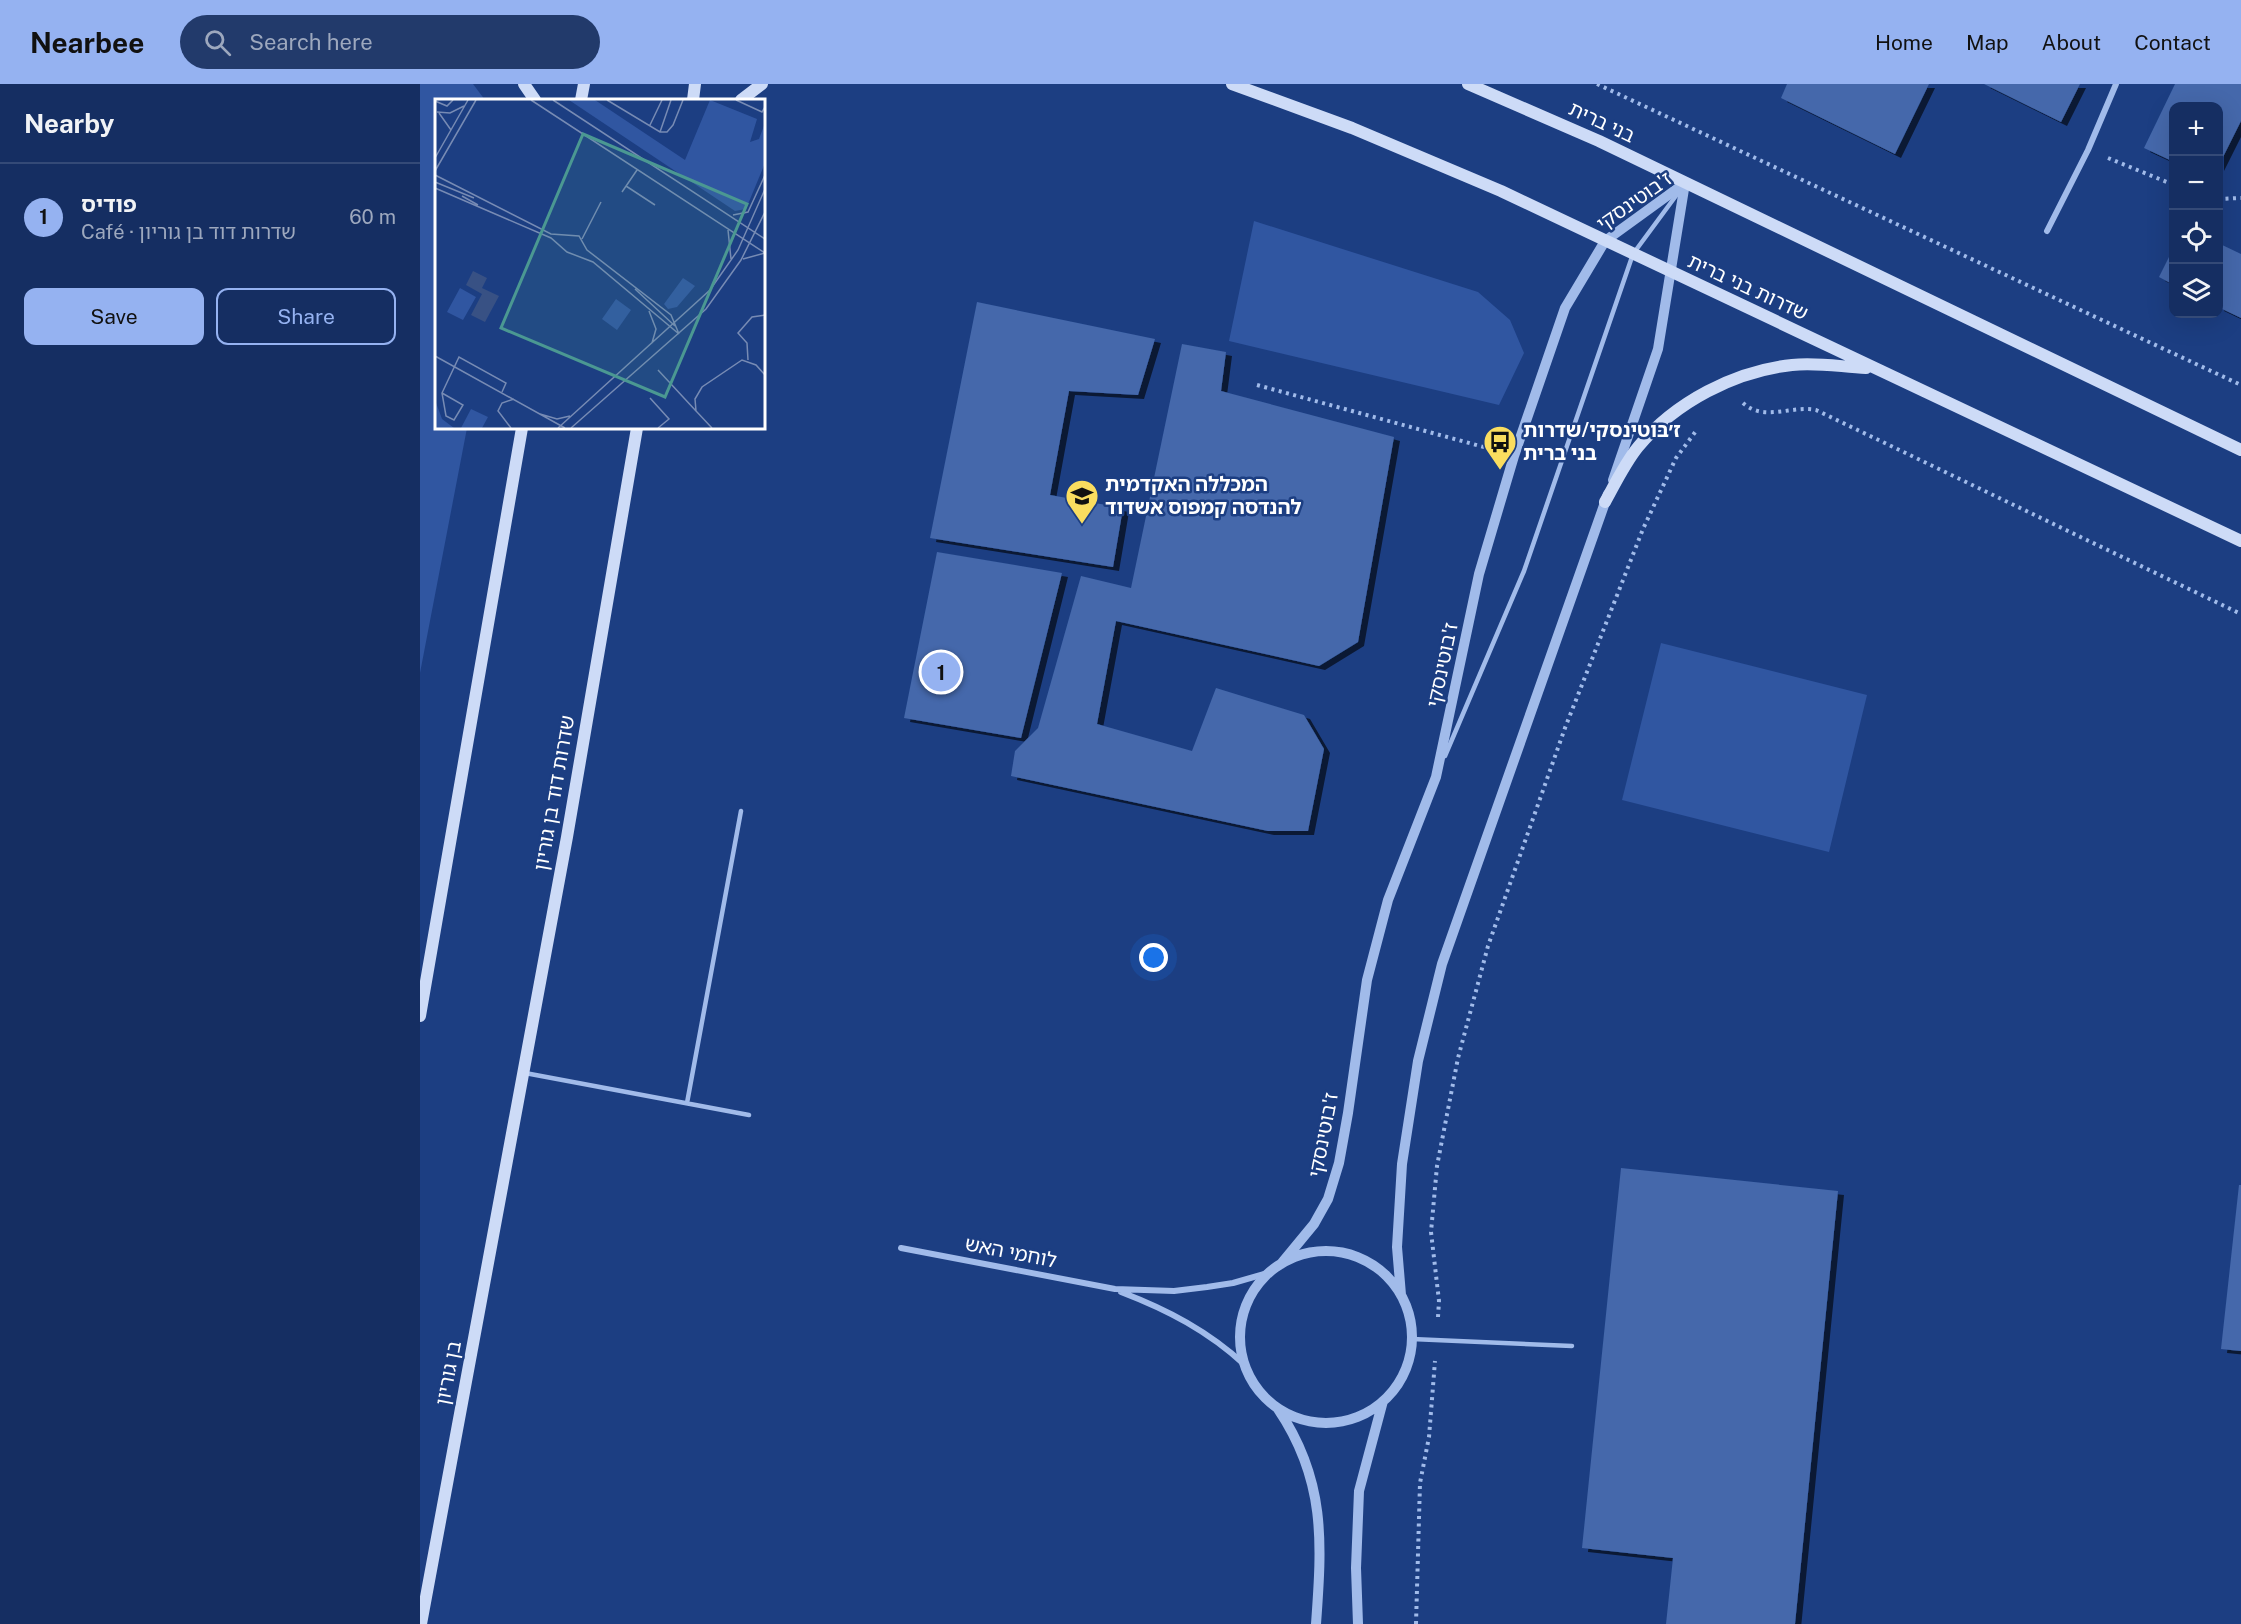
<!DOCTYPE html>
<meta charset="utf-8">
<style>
body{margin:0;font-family:"Public Sans","Noto Sans Hebrew",sans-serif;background:#223a6b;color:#f1f3f6}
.controls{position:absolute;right:18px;top:18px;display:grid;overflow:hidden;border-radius:12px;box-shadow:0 6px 24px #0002}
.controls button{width:54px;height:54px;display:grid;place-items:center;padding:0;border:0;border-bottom:2px solid #344a77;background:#152e62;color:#f1f3f6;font:30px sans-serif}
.you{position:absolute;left:734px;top:874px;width:21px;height:21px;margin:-15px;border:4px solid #fff;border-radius:50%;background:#1a73e8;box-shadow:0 0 0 9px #1a73e833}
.badge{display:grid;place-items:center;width:39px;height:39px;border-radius:50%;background:#95b2f1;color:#111;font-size:20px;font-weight:700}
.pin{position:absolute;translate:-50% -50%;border:3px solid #fff;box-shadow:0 2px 6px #0006}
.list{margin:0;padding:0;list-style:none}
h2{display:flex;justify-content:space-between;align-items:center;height:78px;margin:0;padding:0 24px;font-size:26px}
h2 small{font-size:20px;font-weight:400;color:#9da8be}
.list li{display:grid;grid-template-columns:39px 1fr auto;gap:18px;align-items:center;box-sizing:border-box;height:108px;padding:0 24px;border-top:2px solid #344a77}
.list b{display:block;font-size:22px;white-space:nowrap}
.list p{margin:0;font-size:20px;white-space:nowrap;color:#9da8be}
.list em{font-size:20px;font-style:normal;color:#9da8be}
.actions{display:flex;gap:12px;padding:18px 24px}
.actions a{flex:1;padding:14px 0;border:2px solid #95b2f1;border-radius:12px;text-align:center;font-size:21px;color:#95b2f1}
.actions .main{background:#95b2f1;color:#111}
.icon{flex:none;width:33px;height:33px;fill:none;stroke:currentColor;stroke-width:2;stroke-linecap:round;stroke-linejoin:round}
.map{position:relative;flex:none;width:1821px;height:1540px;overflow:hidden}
header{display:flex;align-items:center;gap:36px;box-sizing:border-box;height:84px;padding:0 30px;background:#95b2f1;color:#111}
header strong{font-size:28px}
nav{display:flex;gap:33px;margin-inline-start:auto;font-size:21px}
.search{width:420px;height:54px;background:#223a6b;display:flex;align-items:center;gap:15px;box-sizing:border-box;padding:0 21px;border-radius:33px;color:#9da8be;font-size:22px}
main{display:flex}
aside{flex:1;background:#152e62}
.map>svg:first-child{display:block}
.green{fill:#3056a1}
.building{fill:#4468ab;filter:url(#shadow)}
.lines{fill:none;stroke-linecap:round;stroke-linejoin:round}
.path{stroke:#a1bbea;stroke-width:4;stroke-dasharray:3 4.5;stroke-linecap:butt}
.service{stroke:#a1bbea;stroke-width:4.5}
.minor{stroke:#a1bbea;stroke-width:6}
.tertiary{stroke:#a1bbea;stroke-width:10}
.secondary{stroke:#cddbf7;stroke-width:12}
.labels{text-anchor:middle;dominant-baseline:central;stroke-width:5;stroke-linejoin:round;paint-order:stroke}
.street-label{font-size:20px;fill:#fff;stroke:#1c3e82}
.poi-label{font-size:20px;font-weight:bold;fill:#fff;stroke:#1c3e82;text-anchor:start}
.inset-road{fill:none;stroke:#778bb4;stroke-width:1.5}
.view{fill:#4b9892;fill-opacity:0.15;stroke:#4b9892;stroke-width:3}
.inset-edge{fill:none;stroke:#fff;stroke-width:3}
</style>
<header>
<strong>Nearbee</strong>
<div class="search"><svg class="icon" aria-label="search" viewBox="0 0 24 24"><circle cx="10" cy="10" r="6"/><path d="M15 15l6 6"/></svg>Search here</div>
<nav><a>Home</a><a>Map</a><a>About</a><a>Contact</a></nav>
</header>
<main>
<aside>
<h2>Nearby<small></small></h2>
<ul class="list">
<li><span class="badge">1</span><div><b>פודיס</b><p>Café · שדרות דוד בן גוריון</p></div><em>60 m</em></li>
</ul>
<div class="actions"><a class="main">Save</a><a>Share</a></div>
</aside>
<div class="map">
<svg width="1821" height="1540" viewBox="0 0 1821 1540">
<defs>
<filter id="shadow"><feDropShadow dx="6" dy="4" stdDeviation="0" flood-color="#0009"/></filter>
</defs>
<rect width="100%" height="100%" fill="#1c3e82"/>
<path class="green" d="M0 0H53L65 16H16V344H47L0 589Z
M834 137 1058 208 1090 236 1104 269 1079 321 809 257Z
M1241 559 1447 611 1409 768 1202 716Z"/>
<path class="building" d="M1367 0H1509L1475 70 1361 14Z
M1564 0H1660L1641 38Z
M1755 0H1821V37L1798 83V22H1754V78L1724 64Z
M1798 159 1821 170V234L1798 223Z
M1754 163V201L1739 193Z
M557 218 735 255 718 311 649 307 630 411 703 424 693 483 510 454Z
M762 260 806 268 801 307 974 353 938 558 899 582 696 537 677 640 772 667 796 604 884 631 904 665 888 747H848L591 692 595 667 618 644 661 492 711 504Z
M517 468 642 489 601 654 484 634Z
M1201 1084 1418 1107 1375 1540H1246L1253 1474 1162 1464Z
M1819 1101H1821V1267L1801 1265Z"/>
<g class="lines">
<path class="path" d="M1177 0 1821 301
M1688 74 1754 101
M1798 115 1821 114
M837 301 1071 365
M1323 319C1344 338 1372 321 1396 326L1821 530
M1018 1233 1019 1217 1011 1148 1017 1082 1038 974 1068 862 1145 644 1223 445 1256 374 1276 347
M996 1540 1000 1399 1009 1353 1015 1277"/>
<path class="service" d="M1025 672 1104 487 1213 170 1258 109
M105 989 329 1031
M267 1019 321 727
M992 1255 1152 1262"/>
<path class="minor" d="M1627 147 1668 66 1696 0
M481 1164 695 1205 754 1207 787 1203 813 1199 851 1188
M701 1208C748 1226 788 1247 825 1281"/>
<path class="tertiary" d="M1193 396 1238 265 1265 99
M820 1253a86 86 0 1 1 172 0a86 86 0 1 1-172 0Z
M861 1180 894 1140 908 1115 919 1079 928 1029 947 896 968 816 1016 693 1059 490 1094 372 1145 224 1185 157 1265 99
M981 1211 977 1163 982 1080 998 977 1022 880 1188 410
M858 1325C906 1396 902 1458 896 1540
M938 1540 936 1484 939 1407 963 1317"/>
<path class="secondary" d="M104 0 115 16
M812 0 932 44 1081 107 1821 457
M1048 0 1179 57 1821 366
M161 16 164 0
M273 16 275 0
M321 16 342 0
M1185 418C1195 400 1205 379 1218 363 1255 318 1315 287 1372 281 1396 278 1422 283 1446 284
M0 932 102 344
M1 1540 147 753 217 344"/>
</g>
<defs>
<g id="bus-pin" transform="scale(1.725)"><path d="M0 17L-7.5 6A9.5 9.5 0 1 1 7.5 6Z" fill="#fadd5f" stroke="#1c3e82"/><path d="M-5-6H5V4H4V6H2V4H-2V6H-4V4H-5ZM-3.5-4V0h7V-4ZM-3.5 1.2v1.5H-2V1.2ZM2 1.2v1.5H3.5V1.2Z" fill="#111"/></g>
<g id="university-pin" transform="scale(1.725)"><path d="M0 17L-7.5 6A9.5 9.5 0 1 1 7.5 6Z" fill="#fadd5f" stroke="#1c3e82"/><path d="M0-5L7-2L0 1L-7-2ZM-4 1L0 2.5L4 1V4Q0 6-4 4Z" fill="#111"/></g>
</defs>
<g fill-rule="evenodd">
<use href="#bus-pin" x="1080" y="358"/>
<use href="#university-pin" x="662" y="412"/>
</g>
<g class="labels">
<g class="street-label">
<text transform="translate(1182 38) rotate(25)">בני ברית</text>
<text transform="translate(1214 117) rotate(-35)">ז'בוטינסקי</text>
<text transform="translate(1328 203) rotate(25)">שדרות בני ברית</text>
<text transform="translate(1022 581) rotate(-78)">ז'בוטינסקי</text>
<text transform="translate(134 709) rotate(-80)">שדרות דוד בן גוריון</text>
<text transform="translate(903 1051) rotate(-79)">ז'בוטינסקי</text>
<text transform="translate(591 1168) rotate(11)">לוחמי האש</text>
<text transform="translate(28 1289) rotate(-79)">בן גוריון</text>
</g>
<g class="poi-label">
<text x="1103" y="346">ז׳בוטינסקי/שדרות<tspan x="1103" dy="23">בני ברית</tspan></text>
<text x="685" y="400">המכללה האקדמית<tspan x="685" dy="23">להנדסה קמפוס אשדוד</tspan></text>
</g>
</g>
<g transform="translate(15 15)">
<rect width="330" height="330" fill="#1c3e82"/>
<path d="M134 1H160L250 61 275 1 322 20 315 43 324 40 330 24V64L311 110 300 112ZM248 179 260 187 242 208 233 210 229 205ZM25 189 41 198 28 221 12 213ZM181 200 196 211 182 231 167 220ZM0 301 7 320 19 329H0ZM36 310 53 318 47 329H26Z" fill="#3056a1"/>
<path d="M38 172 52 179 47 189 64 197 50 223 36 216 47 195 31 186Z" fill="#385184"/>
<path class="inset-road" d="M96 1 330 154M118 1 330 140M172 1 225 33H232L238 26 248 1M301 1 327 13 330 8M0 2 12 7 18 1M2 13 15 14 29 7M4 14 16 31M215 26 227 1M225 33 236 1M0 59 33 1M0 72 41 1M0 76 116 135 144 137 152 151 236 216 244 235M0 83 39 99M191 87 220 106M0 89 116 139 132 153 158 163 244 235M187 93 202 71M27 97 43 106M298 116 313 113 330 76M293 131 296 160M147 140 166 103M308 160 330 154M200 190 240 227M214 212 221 230 217 244M0 257 130 329M313 261 312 244 303 234 317 218 330 216M223 271 261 312M7 294 28 306 19 321 11 317 7 294 24 258 71 284 67 293M215 299 234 320 223 329M105 315 122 320 135 317M76 329 63 312 67 304 79 300M123 329 275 191 303 151 330 90M136 329 271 210 306 161 330 113M277 329 261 312 260 300 267 288 307 261 321 266 330 276"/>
<path class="view" d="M148 35 312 105 230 298 66 229Z"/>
<rect width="330" height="330" class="inset-edge"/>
</g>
</svg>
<div class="controls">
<button>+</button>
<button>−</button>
<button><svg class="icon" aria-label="locate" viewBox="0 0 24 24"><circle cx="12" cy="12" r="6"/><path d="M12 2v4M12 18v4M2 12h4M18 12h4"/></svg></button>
<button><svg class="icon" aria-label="layers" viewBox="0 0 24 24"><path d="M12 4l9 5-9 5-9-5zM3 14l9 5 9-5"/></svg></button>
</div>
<div class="you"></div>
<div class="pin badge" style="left:521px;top:588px">1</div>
</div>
</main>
